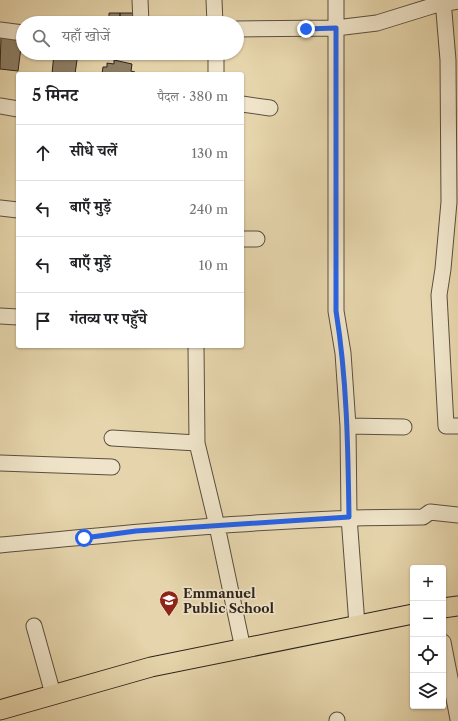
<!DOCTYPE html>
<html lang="hi">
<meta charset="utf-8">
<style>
body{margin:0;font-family:"Libre Caslon Text","Noto Serif Devanagari",serif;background:#f6f6f6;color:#202124}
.controls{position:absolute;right:12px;bottom:12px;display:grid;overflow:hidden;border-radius:4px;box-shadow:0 1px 3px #0004}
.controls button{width:36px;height:36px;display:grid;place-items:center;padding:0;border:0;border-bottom:1px solid #e0e0e0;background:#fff;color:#202124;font:20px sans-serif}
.stop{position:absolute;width:12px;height:12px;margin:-9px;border:3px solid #2563eb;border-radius:50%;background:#fff}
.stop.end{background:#2563eb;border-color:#fff;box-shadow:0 1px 4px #0008}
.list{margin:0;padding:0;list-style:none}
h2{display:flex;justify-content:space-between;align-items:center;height:52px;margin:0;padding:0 16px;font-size:17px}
h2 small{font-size:13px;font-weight:400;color:#757577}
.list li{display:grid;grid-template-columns:26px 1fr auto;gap:12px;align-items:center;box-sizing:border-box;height:56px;padding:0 16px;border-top:1px solid #e0e0e0}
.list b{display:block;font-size:15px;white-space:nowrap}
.list em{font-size:13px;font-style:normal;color:#757577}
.icon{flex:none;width:22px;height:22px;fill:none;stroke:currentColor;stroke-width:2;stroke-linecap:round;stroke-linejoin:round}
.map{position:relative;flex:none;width:458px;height:721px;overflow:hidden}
.search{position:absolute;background:#fff;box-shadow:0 1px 3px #0004;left:16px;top:16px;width:228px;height:44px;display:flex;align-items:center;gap:10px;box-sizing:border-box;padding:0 14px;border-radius:22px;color:#757577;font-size:15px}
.panel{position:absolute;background:#fff;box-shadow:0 1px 3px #0004;left:16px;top:72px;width:228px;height:276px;border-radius:4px}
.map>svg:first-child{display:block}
.building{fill:#8d7f66;stroke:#2d221a}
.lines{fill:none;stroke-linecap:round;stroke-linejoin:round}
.minor-casing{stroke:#5b4f3e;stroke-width:17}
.major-casing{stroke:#2d221a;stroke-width:21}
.minor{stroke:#efe4c9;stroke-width:15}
.major{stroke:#e6d5ac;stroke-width:19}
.route{stroke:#2563eb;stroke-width:5}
.labels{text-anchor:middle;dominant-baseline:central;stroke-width:3.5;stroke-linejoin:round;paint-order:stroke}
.poi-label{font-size:13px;font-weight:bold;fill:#2d221a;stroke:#efe4c9;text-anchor:start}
</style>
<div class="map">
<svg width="458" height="721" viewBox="0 0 458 721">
<rect width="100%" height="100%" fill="#e6d5ac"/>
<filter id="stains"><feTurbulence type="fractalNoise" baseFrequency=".005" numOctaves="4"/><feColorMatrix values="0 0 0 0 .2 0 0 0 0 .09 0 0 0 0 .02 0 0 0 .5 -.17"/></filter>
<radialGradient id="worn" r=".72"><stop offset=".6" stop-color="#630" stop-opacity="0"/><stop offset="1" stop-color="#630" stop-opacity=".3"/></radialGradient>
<path class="building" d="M109 13H120V23H109Z
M120 13H135V23H120Z
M1 36 22 39 18 71 0 69Z
M54 53H78L75 74H52Z
M114 60 132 64 131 71 135 72V74H102L103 67H107V63L114 64Z"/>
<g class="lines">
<g class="minor-casing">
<path id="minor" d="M140 0 141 23
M214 0 215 23
M336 0V311L343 353 348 426 349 517 357 625
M443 0 448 60 449 202 443 269 439 295 446 426H458
M237 29 336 28 377 23 432 6 458 1
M0 30 23 33
M216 53V74
M242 104 270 108
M0 106 18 109
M0 208 18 210
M242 239H257
M0 316 18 317
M196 346 197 443 217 526 243 649
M348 426 404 427
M112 438 197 443
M0 463 112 467
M0 545C141 532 282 517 423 517L430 512 458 515
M34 626 53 694
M443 642 458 719
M337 720V721"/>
</g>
<g class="major-casing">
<path id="major" d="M443 608 458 606
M0 710 151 667 413 614"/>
</g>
<use href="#minor" class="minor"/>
<use href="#major" class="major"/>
</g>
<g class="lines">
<path class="route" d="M84 538 136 531 349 517C348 448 347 379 336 311V28L306 29"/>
</g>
<defs>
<g id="school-pin" transform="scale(1)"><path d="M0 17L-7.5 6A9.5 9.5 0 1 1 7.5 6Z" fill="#8f2418" stroke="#efe4c9"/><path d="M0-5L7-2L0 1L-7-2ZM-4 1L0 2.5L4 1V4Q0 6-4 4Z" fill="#fff"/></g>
</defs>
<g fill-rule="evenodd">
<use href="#school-pin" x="169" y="600"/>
</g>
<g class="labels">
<g class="poi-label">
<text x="183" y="593">Emmanuel<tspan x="183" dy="15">Public School</tspan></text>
</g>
</g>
<rect width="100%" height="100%" filter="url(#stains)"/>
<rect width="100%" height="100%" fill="url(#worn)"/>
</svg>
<div class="controls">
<button>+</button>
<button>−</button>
<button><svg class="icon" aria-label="locate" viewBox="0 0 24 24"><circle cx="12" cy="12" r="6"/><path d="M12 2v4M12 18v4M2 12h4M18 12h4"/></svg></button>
<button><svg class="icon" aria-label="layers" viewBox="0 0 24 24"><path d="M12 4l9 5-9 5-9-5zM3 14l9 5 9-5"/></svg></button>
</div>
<div class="stop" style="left:84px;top:538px"></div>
<div class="stop end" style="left:306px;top:29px"></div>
<div class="search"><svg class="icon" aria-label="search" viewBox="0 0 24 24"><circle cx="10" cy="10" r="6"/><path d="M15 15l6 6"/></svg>यहाँ खोजें</div>
<section class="panel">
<h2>5 मिनट<small>पैदल · 380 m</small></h2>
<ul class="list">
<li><svg class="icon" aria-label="ahead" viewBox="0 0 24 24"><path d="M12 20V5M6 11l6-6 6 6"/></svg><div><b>सीधे चलें</b></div><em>130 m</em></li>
<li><svg class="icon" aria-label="left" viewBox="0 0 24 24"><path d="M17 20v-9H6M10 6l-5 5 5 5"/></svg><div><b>बाएँ मुड़ें</b></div><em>240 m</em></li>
<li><svg class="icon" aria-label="left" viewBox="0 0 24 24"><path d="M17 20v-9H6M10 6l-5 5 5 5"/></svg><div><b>बाएँ मुड़ें</b></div><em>10 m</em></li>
<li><svg class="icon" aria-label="arrive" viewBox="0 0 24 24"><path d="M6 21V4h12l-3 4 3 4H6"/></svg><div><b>गंतव्य पर पहुँचे</b></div></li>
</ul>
</section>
</div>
